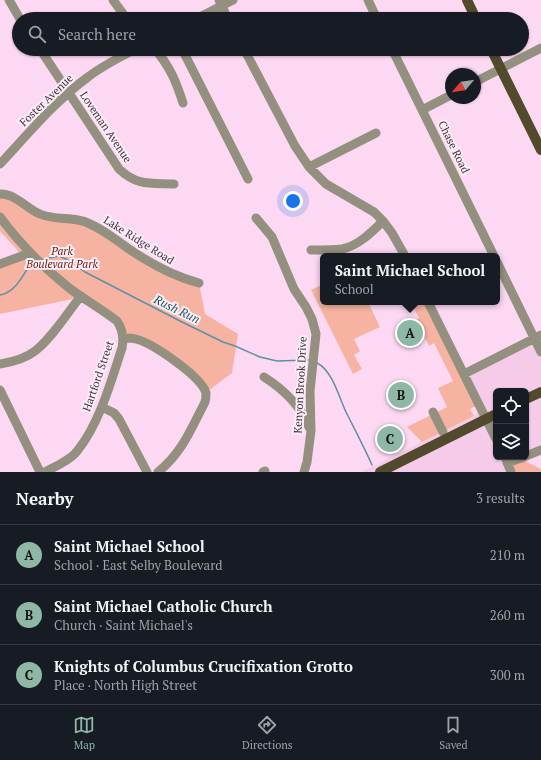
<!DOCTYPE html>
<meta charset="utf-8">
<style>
body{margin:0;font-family:"PT Serif",serif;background:#20242c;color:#f1f3f6}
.controls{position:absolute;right:12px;bottom:12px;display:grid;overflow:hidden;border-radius:6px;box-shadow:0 1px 3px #0004}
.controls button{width:36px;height:36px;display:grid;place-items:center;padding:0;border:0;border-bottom:1px solid #363941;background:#171b24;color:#f1f3f6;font:20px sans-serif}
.compass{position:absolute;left:445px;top:68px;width:36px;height:36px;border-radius:50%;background:#171b24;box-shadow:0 1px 3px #0004;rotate:241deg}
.you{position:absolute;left:293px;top:201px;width:14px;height:14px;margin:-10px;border:3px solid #fff;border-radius:50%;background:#1a73e8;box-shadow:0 0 0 6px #1a73e833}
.badge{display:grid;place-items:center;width:26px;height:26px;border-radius:50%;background:#8eb8a5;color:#111;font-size:13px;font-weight:700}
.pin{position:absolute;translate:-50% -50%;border:2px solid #fff;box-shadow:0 1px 4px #0006}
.popup{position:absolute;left:320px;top:253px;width:180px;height:52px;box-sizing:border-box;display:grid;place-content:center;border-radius:6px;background:#171b24;filter:drop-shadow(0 1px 3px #0005);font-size:13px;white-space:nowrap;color:#9ea1a6}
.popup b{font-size:15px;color:#f1f3f6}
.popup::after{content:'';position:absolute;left:50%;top:100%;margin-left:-8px;border:8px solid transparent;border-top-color:#171b24}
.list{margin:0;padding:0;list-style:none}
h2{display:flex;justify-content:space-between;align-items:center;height:52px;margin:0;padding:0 16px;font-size:17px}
h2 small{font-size:13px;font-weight:400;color:#9ea1a6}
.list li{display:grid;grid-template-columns:26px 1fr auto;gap:12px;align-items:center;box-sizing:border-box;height:60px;padding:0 16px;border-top:1px solid #363941}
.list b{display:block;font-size:15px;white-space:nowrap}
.list p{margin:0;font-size:13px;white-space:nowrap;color:#9ea1a6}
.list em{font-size:13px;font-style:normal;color:#9ea1a6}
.icon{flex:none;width:22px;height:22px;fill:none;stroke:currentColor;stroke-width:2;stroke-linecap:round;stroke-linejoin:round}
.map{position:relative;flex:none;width:541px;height:472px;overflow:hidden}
.search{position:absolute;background:#171b24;box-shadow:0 1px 3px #0004;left:12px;right:12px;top:12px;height:44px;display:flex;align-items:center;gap:10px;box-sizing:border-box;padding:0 14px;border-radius:22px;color:#9ea1a6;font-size:15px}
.sheet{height:232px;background:#171b24}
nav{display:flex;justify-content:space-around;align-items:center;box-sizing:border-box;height:56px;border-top:1px solid #363941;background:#171b24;font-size:11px;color:#9ea1a6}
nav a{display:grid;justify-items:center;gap:2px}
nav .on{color:#8eb8a5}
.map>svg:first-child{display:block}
.built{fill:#f6cbea;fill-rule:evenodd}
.green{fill:#f6b3a1}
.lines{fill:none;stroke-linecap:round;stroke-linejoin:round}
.stream{stroke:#5d91a3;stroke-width:1.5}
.minor{stroke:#94907f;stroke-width:9}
.major{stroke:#524a2d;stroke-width:10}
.labels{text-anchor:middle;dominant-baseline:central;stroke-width:4;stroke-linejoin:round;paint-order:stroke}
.street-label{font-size:11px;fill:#43343f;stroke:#fcedf8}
.park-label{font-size:11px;font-style:italic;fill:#6a1d05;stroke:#fcedf8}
.water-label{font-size:12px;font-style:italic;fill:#165a69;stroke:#fcedf8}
</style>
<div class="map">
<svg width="541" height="472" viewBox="0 0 541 472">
<rect width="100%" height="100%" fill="#fdd8f3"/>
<path class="built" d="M541 335V452L525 461 515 472H361L474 416 478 412 476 406 461 376ZM496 391H526V457H496Z"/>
<path class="green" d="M0 194 34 212 89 223 130 250 199 283 205 314 238 334 232 373 208 391 203 383 128 335 81 292 73 299 0 314V268L20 253 0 231Z
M323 284V302H368L380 327 354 339 360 351 354 355 362 369 353 374 311 290Z
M411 302H424L476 406 470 409 474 416 422 442 407 427 447 407 438 388 453 381 434 343 429 346 416 320 419 318Z
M525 461 541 469V472H515L513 465Z"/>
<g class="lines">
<path class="stream" d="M44 259 59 256 66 259 85 272 182 322 223 342 235 346 260 357 277 361 308 360
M0 295C16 292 23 275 31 263
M317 363C332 370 339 397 346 412 355 430 364 447 372 465"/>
<path class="minor" d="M9 0 20 19
M113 0 127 19
M219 0 228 19
M368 0 377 19
M196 19 233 0
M40 49 119 169C137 186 150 183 174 184
M155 49C170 67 176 81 183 103
M182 49 248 179
M244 49 295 146 309 167 326 184 374 212 383 221 392 233 405 256
M392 49 494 256
M475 82 541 48
M422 110 451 95
M0 164C28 134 54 102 88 77 102 66 119 58 135 49
M309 167 376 133
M0 194C15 193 27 209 40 214 56 221 76 216 90 224 104 230 116 240 129 249 151 264 173 276 199 283
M0 217C20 244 43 267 69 288 84 299 101 309 117 321 123 330 124 338 122 348 111 381 100 422 78 450 71 460 56 466 45 472
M256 218 272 237 294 289 306 307 312 319 316 334 310 391 311 431 307 462 304 472
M311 250C321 250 332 250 342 249 358 246 372 232 383 221
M497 262 541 352
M0 264 30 253
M428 302 496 439
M124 338C128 338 132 338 136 339 152 343 201 376 206 393 206 396 206 399 205 402 191 429 182 453 158 472
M0 364C12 362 25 359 35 351 52 338 67 313 81 296
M464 374 541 335
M264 377C283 389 300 405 309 427
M0 390 40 472
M102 407 114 413 119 419 147 472
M433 412 443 432
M526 456 541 450
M505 457 511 472
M507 463 524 457
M263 472 265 471"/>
<path class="major" d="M467 0 476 19
M491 49 541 150
M526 399 541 392
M380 472 496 414"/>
</g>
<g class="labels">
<g class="street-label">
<text transform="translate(46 100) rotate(-44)">Foster Avenue</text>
<text transform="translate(106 127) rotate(56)">Loveman Avenue</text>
<text transform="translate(454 147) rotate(64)">Chase Road</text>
<text transform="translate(139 240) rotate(32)">Lake Ridge Road</text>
<text transform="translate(98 376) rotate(-71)">Hartford Street</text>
<text transform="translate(300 385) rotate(-87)">Kenyon Brook Drive</text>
</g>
<g class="park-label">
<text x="62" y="251">Park<tspan x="62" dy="13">Boulevard Park</tspan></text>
</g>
<g class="water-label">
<text transform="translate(177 309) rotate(26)">Rush Run</text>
</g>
</g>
</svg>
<div class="controls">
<button><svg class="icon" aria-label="locate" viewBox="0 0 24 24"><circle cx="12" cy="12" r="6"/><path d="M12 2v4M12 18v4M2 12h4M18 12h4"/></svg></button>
<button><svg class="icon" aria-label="layers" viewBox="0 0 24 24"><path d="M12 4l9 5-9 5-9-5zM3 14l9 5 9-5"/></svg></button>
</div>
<svg class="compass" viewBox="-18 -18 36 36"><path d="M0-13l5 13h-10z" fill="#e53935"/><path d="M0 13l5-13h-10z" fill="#9ea1a6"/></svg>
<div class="you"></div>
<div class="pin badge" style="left:410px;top:333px">A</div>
<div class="popup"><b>Saint Michael School</b>School</div>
<div class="pin badge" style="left:401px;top:395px">B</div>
<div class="pin badge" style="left:390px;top:439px">C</div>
<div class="search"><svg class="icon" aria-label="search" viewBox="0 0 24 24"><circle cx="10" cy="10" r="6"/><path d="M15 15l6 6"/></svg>Search here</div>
</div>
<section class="sheet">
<h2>Nearby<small>3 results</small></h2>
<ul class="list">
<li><span class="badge">A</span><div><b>Saint Michael School</b><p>School · East Selby Boulevard</p></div><em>210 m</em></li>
<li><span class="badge">B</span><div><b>Saint Michael Catholic Church</b><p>Church · Saint Michael's</p></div><em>260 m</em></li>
<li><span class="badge">C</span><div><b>Knights of Columbus Crucifixation Grotto</b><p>Place · North High Street</p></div><em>300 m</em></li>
</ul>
</section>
<nav>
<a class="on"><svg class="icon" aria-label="map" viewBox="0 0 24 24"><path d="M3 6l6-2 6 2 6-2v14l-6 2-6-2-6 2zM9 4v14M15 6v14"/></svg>Map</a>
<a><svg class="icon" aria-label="directions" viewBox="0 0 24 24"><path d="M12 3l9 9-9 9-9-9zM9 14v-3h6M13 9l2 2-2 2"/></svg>Directions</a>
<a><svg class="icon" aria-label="saved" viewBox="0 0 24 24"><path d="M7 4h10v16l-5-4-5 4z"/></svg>Saved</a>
</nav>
